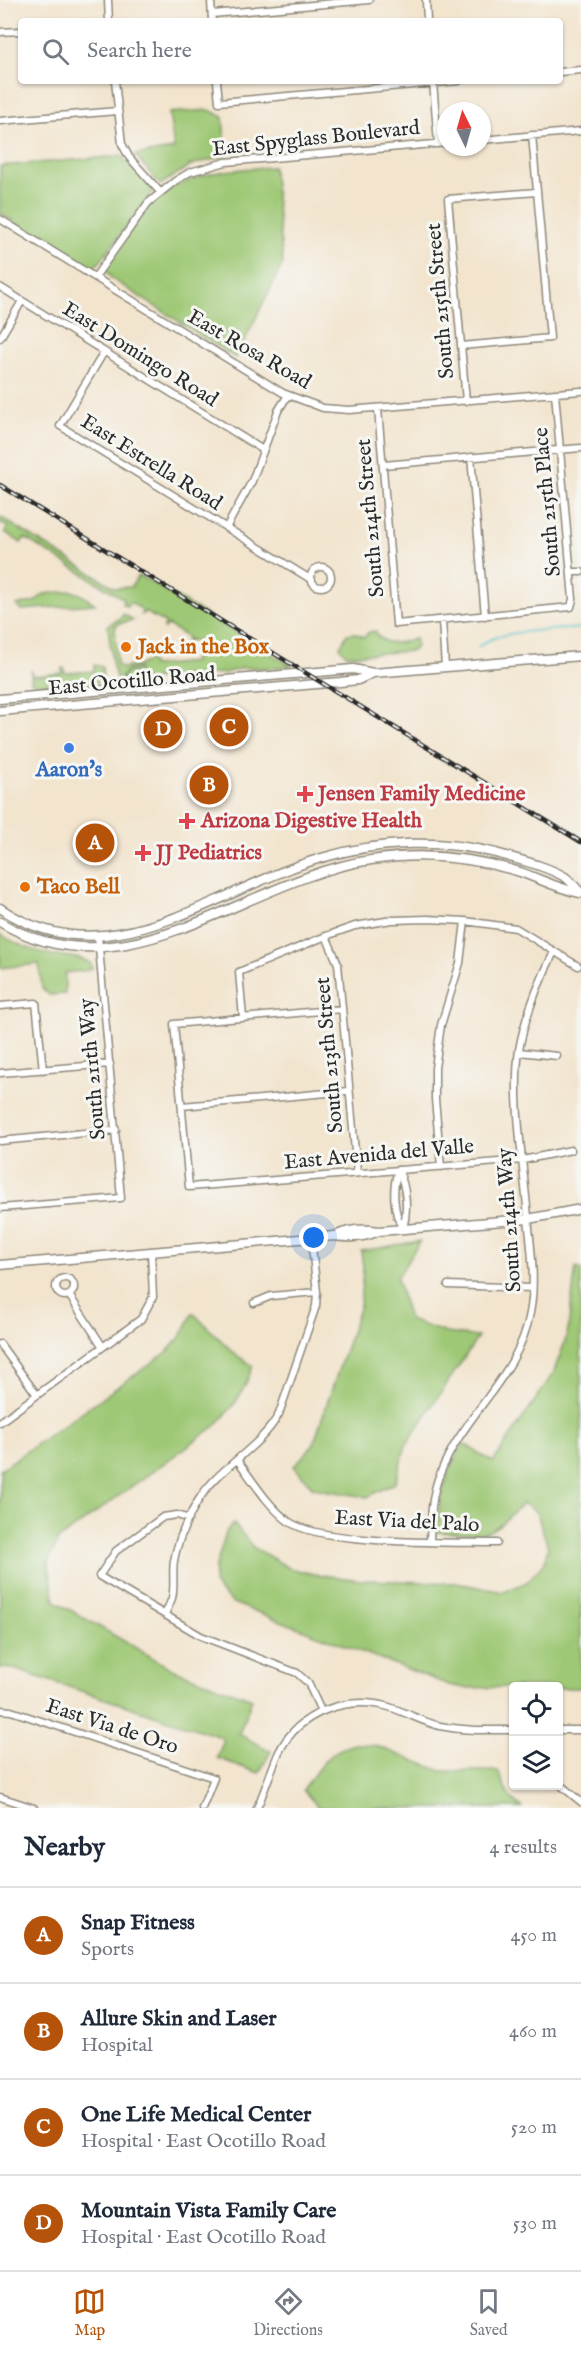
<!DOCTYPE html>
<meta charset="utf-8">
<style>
body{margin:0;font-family:"IM FELL English",serif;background:#f2f2f3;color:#1f2937}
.controls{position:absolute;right:18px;bottom:18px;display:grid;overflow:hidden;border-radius:6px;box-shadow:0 2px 4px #0004}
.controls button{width:54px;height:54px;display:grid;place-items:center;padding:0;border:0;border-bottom:2px solid #e0e1e3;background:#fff;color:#1f2937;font:30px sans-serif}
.compass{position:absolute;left:437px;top:102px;width:54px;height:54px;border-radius:50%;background:#fff;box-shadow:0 2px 4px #0004;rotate:355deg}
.you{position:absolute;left:314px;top:1238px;width:21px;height:21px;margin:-15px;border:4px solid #fff;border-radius:50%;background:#1a73e8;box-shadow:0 0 0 9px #1a73e833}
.badge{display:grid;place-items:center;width:39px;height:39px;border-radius:50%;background:#b45309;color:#fff;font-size:20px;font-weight:700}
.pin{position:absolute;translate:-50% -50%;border:3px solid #fff;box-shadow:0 2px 6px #0006}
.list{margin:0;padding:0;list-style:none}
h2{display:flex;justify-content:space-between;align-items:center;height:78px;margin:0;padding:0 24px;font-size:26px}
h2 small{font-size:20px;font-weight:400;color:#747a83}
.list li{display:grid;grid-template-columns:39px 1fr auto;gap:18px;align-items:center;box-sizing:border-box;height:96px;padding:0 24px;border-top:2px solid #e0e1e3}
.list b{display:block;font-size:22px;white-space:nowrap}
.list p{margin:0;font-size:20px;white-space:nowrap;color:#747a83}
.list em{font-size:20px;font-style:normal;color:#747a83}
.icon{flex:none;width:33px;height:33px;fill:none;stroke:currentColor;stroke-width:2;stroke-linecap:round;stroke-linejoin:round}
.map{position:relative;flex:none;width:581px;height:1808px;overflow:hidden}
.search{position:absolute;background:#fff;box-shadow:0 2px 4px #0004;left:18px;right:18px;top:18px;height:66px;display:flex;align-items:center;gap:15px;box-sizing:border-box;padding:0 21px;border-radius:6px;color:#747a83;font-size:22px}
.sheet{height:462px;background:#fff}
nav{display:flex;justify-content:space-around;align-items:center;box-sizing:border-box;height:84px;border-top:2px solid #e0e1e3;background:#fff;font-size:16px;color:#747a83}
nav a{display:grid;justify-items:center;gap:3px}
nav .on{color:#b45309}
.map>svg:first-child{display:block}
.green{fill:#9ec874;stroke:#647a50;stroke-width:1.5}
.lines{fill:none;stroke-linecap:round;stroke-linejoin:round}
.stream{stroke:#52bfcb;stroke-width:2}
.street-casing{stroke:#8e887c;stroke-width:9}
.secondary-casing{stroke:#8e887c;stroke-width:11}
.street{stroke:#fff;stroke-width:6}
.secondary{stroke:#fff;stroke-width:8}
.rail-casing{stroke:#2b2b2b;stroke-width:4.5}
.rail{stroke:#f6f6f2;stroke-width:2;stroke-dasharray:7;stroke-linecap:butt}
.food-dot{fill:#e8710a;stroke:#f6f6f2;stroke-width:2}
.shop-dot{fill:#3f7fe0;stroke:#f6f6f2;stroke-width:2}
.health-dot{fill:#e0444e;stroke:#f6f6f2;stroke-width:2}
.labels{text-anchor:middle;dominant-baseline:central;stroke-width:6;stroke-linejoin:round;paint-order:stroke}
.street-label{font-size:21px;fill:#2b2b2b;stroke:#f6f6f2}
.food-label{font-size:21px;font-weight:bold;fill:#c56008;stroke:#f6f6f2;text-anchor:start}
.shop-label{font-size:21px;font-weight:bold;fill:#366cbe;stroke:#f6f6f2}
.health-label{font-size:21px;font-weight:bold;fill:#be3a42;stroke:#f6f6f2;text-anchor:start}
</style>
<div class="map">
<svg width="581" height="1808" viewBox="0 0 581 1808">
<rect width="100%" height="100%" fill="#f6f6f2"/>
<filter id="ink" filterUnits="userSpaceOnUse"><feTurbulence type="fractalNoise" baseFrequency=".0167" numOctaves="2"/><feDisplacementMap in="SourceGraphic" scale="12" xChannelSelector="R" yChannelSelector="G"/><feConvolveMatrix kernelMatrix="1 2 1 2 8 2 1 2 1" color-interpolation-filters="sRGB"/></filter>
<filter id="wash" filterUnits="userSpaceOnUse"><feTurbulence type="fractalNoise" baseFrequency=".008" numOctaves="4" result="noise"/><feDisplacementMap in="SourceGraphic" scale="24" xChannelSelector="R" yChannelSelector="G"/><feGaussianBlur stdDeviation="1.35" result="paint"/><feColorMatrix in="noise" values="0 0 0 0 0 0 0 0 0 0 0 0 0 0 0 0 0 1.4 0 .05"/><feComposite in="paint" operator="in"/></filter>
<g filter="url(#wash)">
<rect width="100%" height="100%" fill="#f2e4cd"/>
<path class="green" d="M209 110 223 117 226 156 191 165 160 185 135 155 174 149 169 113Z
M121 156 154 190 99 263 93 267 83 264 0 213V166Z
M273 167 283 263 236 358 112 279 106 271 108 259C122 242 138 216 155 201 188 172 230 169 273 167Z
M0 517 115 588 131 587 139 575 292 666 273 668H242L225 673 124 681 121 679 127 672 138 671V666L150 660 153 666 194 662V655L200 645 190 639 186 643 187 637 168 625 164 629 165 623 145 612 141 615 142 610 130 602 127 606 122 604 124 599 25 538 21 543 5 532 8 527 0 523Z
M71 591 80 594 95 604 22 610 16 605 34 602 44 594Z
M123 614 133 620 118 624 115 628 117 664 121 668 136 666V669L127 670 120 678H116L112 662 108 625 119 619Z
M376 631 377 636 387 642 398 643 415 639 417 646 412 651 353 655H346L340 647 347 634 355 633 364 637 369 632Z
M94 665 102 667 103 679 100 678 97 683 86 685 58 683 35 685 31 681V670L33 676 62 673V668H64L65 673 94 671Z
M0 934C15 944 37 952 54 955 68 958 79 955 91 964L92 968 88 970 65 973V994L49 995 42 988 39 964 0 968Z
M420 1241 397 1278 409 1320 446 1333 478 1337 406 1445 395 1483 367 1497 323 1490 312 1487 294 1466 313 1445 360 1306 363 1267 361 1251Z
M576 1268 581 1270V1688H559L558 1686 465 1688 449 1685 233 1603 219 1591 214 1583 215 1569 227 1530 234 1524 253 1547 289 1568 314 1574 361 1580 457 1583 504 1592 527 1582 544 1563 548 1547 537 1513 523 1503C485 1540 489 1535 437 1532 438 1499 446 1471 463 1443L493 1462 553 1374 567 1336Z
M193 1313 236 1355 253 1366C242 1395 236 1405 214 1427L58 1540 48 1562 55 1601 172 1669 252 1699 239 1734 271 1751 259 1773 217 1758 223 1742 221 1737 14 1669 0 1668V1470L167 1352 181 1336Z
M355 1744 374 1745 441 1771H498L509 1796 523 1808H319L303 1790C320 1767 326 1751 355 1744Z"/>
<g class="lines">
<path class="stream" d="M478 647C500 628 552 631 581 628"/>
</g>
</g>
<g filter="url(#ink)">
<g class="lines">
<g class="street-casing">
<path id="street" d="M108 0 109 21
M211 0 212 21
M426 0 427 21
M212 14 369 0
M0 32 21 31
M560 72 581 70
M115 81 122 144 129 157 160 192
M217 81 219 102 459 81
M433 82 438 144
M0 121 117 111
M482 140 581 131
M0 219 283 393 323 408 349 410 581 391
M95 277 148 203 175 181 190 172 226 162 446 143
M0 287 263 450
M0 338 22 301
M461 346 550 338 532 135
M104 352 60 426 312 580
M466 401 448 199 537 192
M378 409 396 624 571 607 573 599 555 393
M471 457 485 616
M383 465 581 448
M226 528 252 481 278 411 288 395
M311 577a10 10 0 1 1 20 0a10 10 0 1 1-20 0Z
M571 572H581
M442 620 445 667
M326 936 338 964 357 1173
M0 1006 36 1003 43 1070
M342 1009 174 1024 189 1187 523 1160 571 1150
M243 1018 239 972 326 936 355 926 392 920 428 919 465 921 516 928 578 966
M519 1052 557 1056
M0 1073 110 1064
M182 1106 349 1091
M0 1141 116 1130
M441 1167 435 1099V1068L441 1025 460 963 465 921
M398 1170C392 1188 393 1213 403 1229
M398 1170C407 1187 408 1211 403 1229
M0 1208 121 1198 98 936
M56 1287a9 9 0 1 1 18 0a9 9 0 1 1-18 0Z
M448 1285 532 1288
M69 1295 103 1347
M254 1303 271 1296 317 1292
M0 1344 37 1395
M0 1422 141 1319 153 1297 151 1251
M238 1461C253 1481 268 1506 288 1521 320 1545 452 1542 497 1543
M189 1519 177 1515 163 1517 116 1551 99 1576 201 1636 297 1673 308 1683 321 1711
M430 1541C431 1519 431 1495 440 1474 462 1416 519 1376 530 1313 536 1281 531 1249 528 1218 524 1167 512 1099 519 1050 525 1015 538 984 554 952
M165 1615C167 1609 170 1604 172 1598 175 1587 172 1573 174 1561 177 1542 188 1517 198 1501 219 1466 259 1450 279 1414L316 1306 317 1292 311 1238
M0 1710 11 1711 214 1778 202 1808
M558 1730H581
M558 1783 581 1802
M0 1797 34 1808
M257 1808C265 1790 271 1770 279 1752 299 1712 347 1695 389 1707 406 1712 422 1722 440 1726 465 1731 489 1730 514 1730"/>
</g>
<g class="secondary-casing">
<path id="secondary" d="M0 699 353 669 373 673 581 656
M0 711 340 682 358 680 373 673
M0 908C110 983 219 886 325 857 380 841 441 839 496 853 519 860 544 865 565 877 571 881 576 888 581 893
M0 922C128 999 246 878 371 860 421 852 472 857 520 872 540 879 559 889 580 893
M335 1236C349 1229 363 1228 379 1231L528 1219 581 1209
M0 1265 334 1236C350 1238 364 1238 379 1231"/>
</g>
<use href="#street" class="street"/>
<use href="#secondary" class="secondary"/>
<g class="rail-casing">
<path id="rail" d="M0 485 581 842"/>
</g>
<use href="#rail" class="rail"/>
</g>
</g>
<g class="food-dot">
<circle cx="126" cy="647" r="6"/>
<circle cx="25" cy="887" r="6"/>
</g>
<circle class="shop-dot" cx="69" cy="748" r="6"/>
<g class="health-dot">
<path d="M302 785h6v6h6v6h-6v6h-6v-6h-6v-6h6z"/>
<path d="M184 812h6v6h6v6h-6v6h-6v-6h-6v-6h6z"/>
<path d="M140 844h6v6h6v6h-6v6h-6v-6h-6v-6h6z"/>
</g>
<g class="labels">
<g class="street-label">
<text transform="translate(316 139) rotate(-6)">East Spyglass Boulevard</text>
<text transform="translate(441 301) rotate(-95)">South 215th Street</text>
<text transform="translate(249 350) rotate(30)">East Rosa Road</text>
<text transform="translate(140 355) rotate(32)">East Domingo Road</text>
<text transform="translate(151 463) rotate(32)">East Estrella Road</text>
<text transform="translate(548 502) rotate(-95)">South 215th Place</text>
<text transform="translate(371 518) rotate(-95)">South 214th Street</text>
<text transform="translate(132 682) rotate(-5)">East Ocotillo Road</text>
<text transform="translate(330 1055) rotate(-95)">South 213th Street</text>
<text transform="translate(93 1069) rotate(-95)">South 211th Way</text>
<text transform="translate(379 1155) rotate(-5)">East Avenida del Valle</text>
<text transform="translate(510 1220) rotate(-94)">South 214th Way</text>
<text transform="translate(407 1522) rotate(3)">East Via del Palo</text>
<text transform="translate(112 1727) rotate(18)">East Via de Oro</text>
</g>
<g class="food-label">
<text x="138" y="647">Jack in the Box</text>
<text x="37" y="887">Taco Bell</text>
</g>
<g class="shop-label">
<text x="69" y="770">Aaron's</text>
</g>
<g class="health-label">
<text x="318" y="794">Jensen Family Medicine</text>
<text x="201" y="821">Arizona Digestive Health</text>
<text x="156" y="853">JJ Pediatrics</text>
</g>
</g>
</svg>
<div class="controls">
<button><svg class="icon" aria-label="locate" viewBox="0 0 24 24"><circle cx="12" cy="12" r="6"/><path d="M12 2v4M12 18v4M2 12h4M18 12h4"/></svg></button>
<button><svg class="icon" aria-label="layers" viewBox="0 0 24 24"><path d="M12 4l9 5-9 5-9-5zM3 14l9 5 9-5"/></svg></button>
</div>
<svg class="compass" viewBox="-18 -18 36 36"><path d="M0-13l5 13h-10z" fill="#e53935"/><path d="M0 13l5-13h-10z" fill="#747a83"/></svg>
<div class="you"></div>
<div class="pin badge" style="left:95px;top:843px">A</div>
<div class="pin badge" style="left:209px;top:785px">B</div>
<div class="pin badge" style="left:229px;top:727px">C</div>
<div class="pin badge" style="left:163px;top:729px">D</div>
<div class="search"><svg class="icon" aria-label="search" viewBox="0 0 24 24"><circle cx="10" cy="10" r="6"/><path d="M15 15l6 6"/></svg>Search here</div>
</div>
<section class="sheet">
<h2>Nearby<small>4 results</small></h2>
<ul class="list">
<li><span class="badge">A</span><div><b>Snap Fitness</b><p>Sports</p></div><em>450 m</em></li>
<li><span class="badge">B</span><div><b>Allure Skin and Laser</b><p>Hospital</p></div><em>460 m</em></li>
<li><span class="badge">C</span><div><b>One Life Medical Center</b><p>Hospital · East Ocotillo Road</p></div><em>520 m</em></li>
<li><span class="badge">D</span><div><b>Mountain Vista Family Care</b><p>Hospital · East Ocotillo Road</p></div><em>530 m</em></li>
</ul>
</section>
<nav>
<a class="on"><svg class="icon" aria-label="map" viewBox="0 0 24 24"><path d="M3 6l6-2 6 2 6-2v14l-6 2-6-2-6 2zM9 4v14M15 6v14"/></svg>Map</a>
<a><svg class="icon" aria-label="directions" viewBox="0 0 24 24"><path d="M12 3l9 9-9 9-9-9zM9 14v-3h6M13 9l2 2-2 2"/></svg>Directions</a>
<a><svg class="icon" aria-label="saved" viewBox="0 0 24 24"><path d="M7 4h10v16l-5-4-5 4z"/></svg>Saved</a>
</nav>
